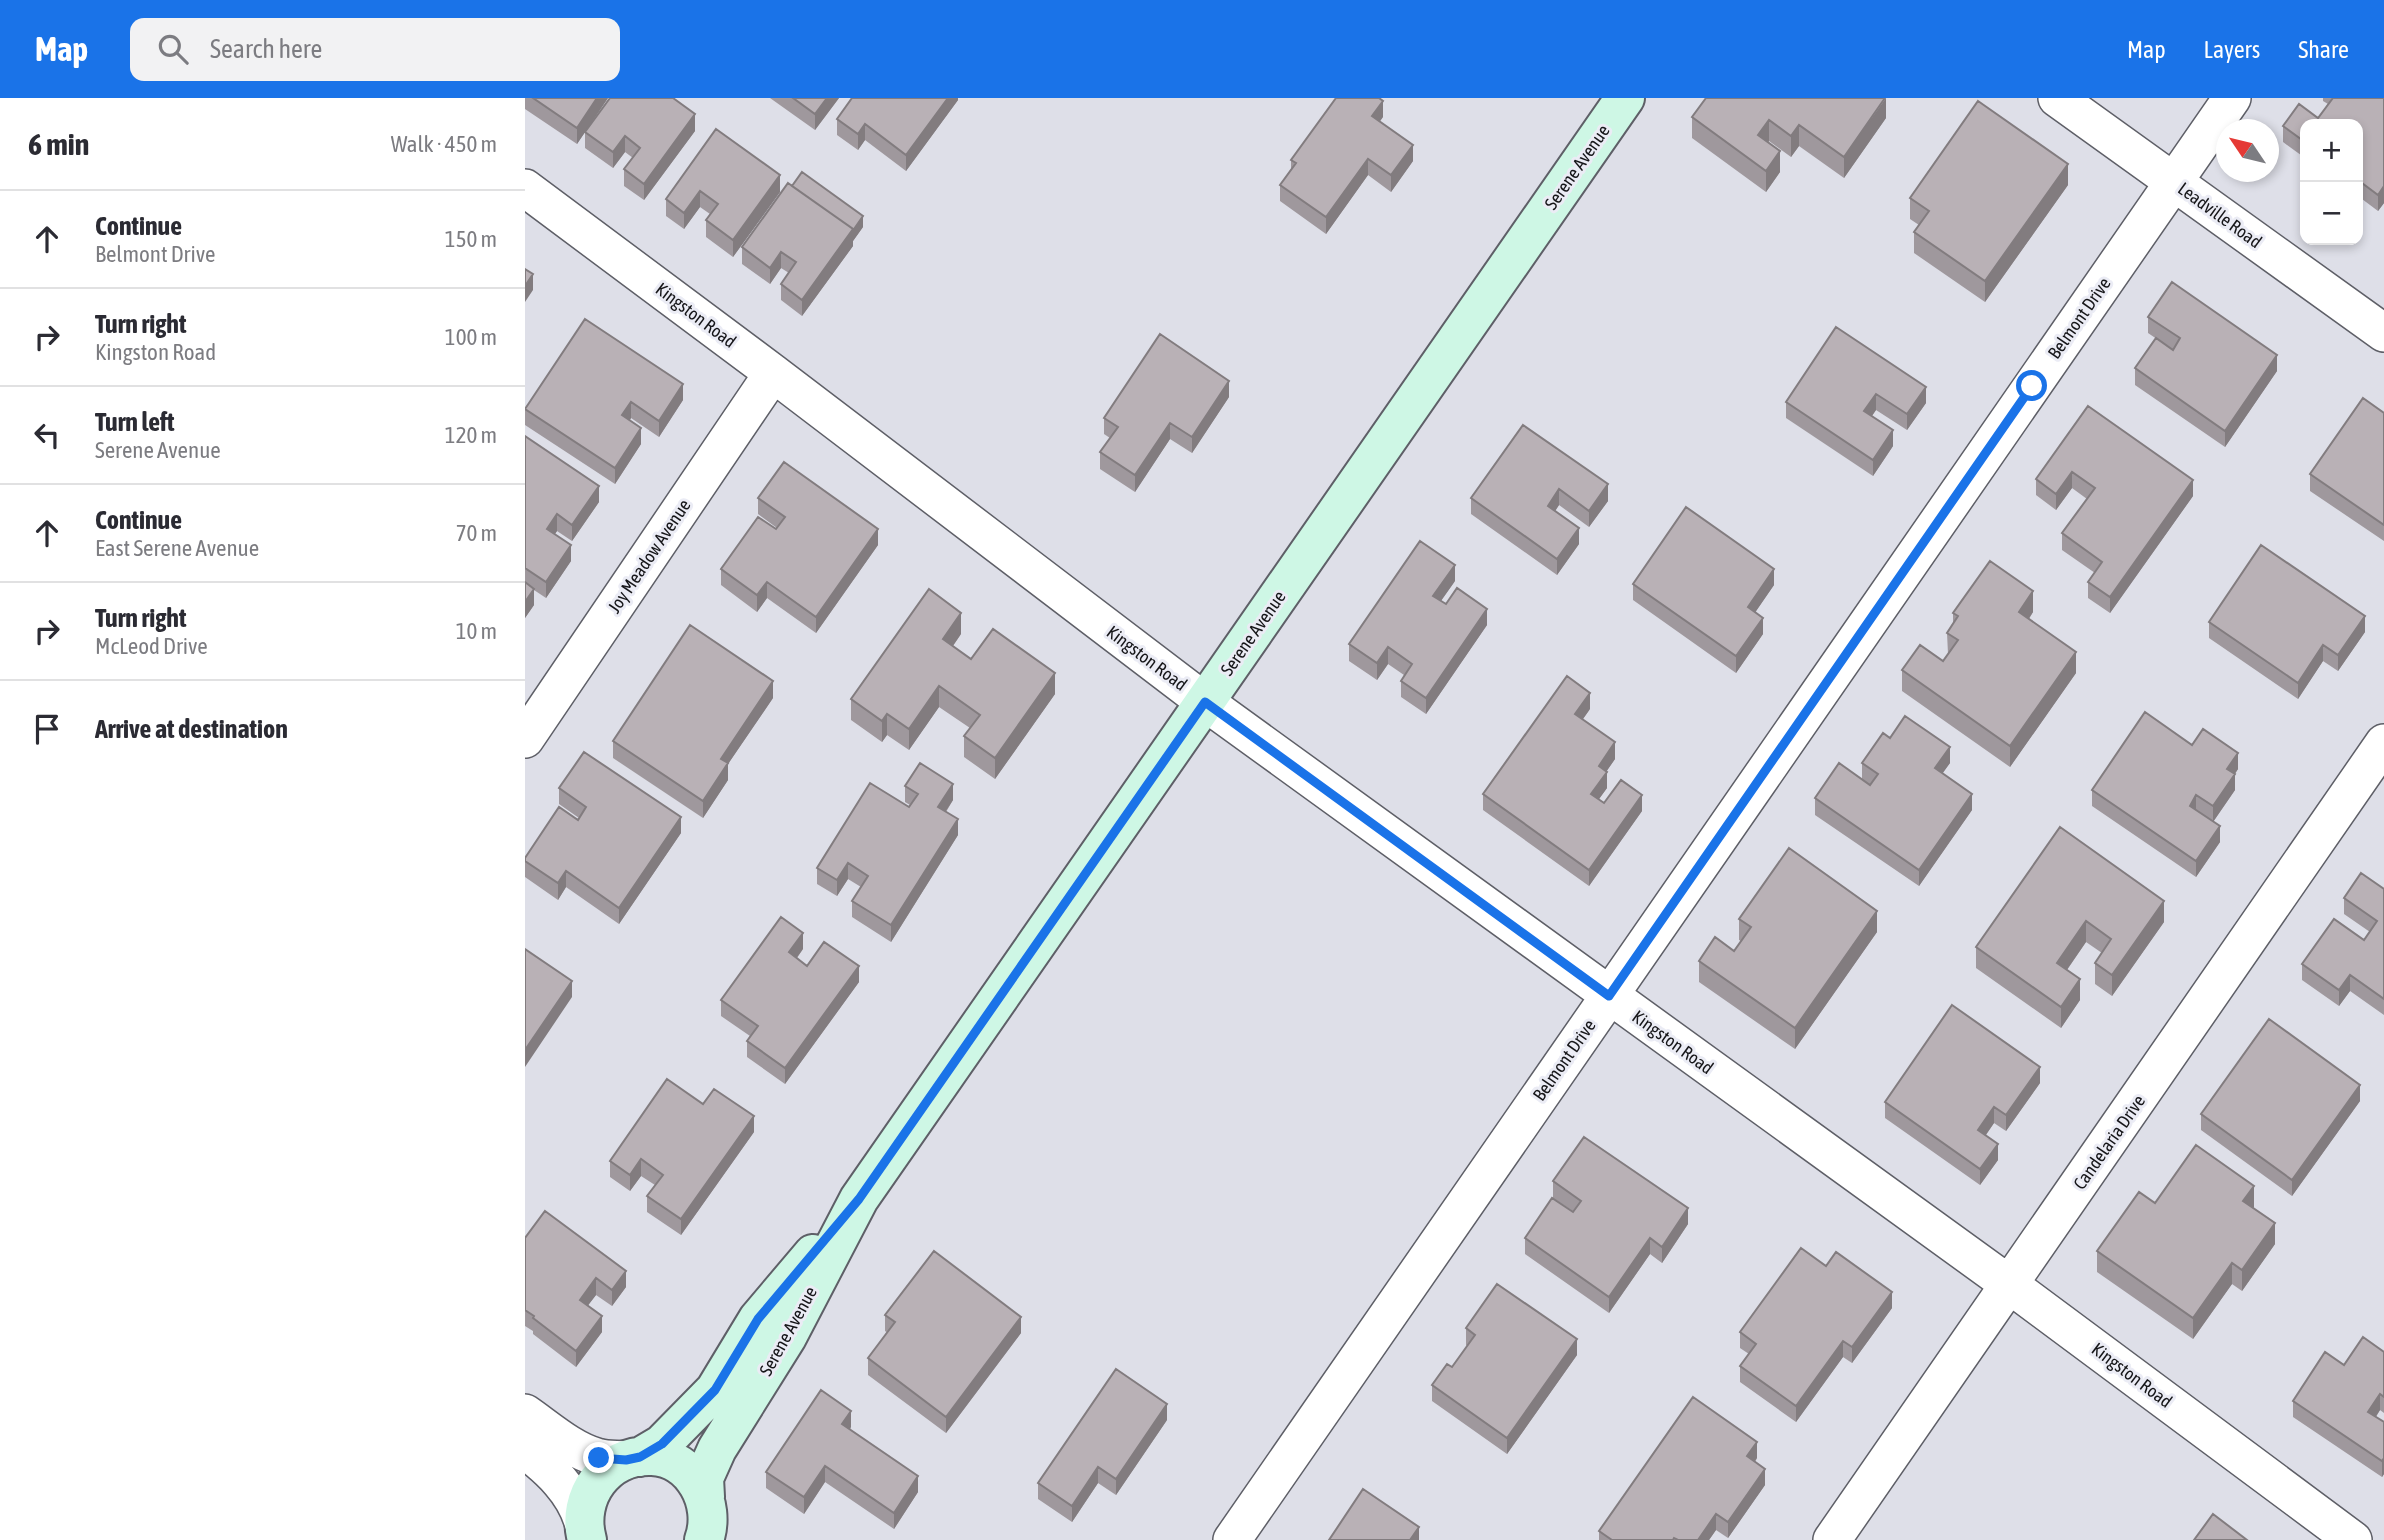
<!DOCTYPE html>
<meta charset="utf-8">
<style>
body{margin:0;font-family:"Asap Condensed",sans-serif;background:#f2f2f3;color:#2b2b33}
.controls{position:absolute;right:21px;top:21px;display:grid;overflow:hidden;border-radius:14px;box-shadow:0 4px 10px #0003}
.controls button{width:63px;height:63px;display:grid;place-items:center;padding:0;border:0;border-bottom:2px solid #e1e1e2;background:#fff;color:#2b2b33;font:35px sans-serif}
.compass{position:absolute;left:1691px;top:21px;width:63px;height:63px;border-radius:50%;background:#fff;box-shadow:0 4px 10px #0003;rotate:305deg}
.stop{position:absolute;width:21px;height:21px;margin:-16px;border:5px solid #1a73e8;border-radius:50%;background:#fff}
.stop.end{background:#1a73e8;border-color:#fff;box-shadow:0 2px 7px #0008}
.list{margin:0;padding:0;list-style:none}
h2{display:flex;justify-content:space-between;align-items:center;height:91px;margin:0;padding:0 28px;font-size:30px}
h2 small{font-size:23px;font-weight:400;color:#7c7c81}
.list li{display:grid;grid-template-columns:46px 1fr auto;gap:21px;align-items:center;box-sizing:border-box;height:98px;padding:0 28px;border-top:2px solid #e1e1e2}
.list b{display:block;font-size:26px;white-space:nowrap}
.list p{margin:0;font-size:23px;white-space:nowrap;color:#7c7c81}
.list em{font-size:23px;font-style:normal;color:#7c7c81}
.icon{flex:none;width:38px;height:38px;fill:none;stroke:currentColor;stroke-width:2;stroke-linecap:round;stroke-linejoin:round}
.map{position:relative;flex:none;width:1859px;height:1442px;overflow:hidden}
header{display:flex;align-items:center;gap:42px;box-sizing:border-box;height:98px;padding:0 35px;background:#1a73e8;color:#fff}
header strong{font-size:33px}
nav{display:flex;gap:38px;margin-inline-start:auto;font-size:24px}
.search{width:490px;height:63px;background:#f2f2f3;display:flex;align-items:center;gap:18px;box-sizing:border-box;padding:0 24px;border-radius:14px;color:#7c7c81;font-size:26px}
main{display:flex}
aside{flex:1;background:#fff}
.map>svg:first-child{display:block}
.lines{fill:none;stroke-linecap:round;stroke-linejoin:round}
.street-casing{stroke:#5e5f67;stroke-width:40}
.secondary-casing{stroke:#5e5f67;stroke-width:42}
.street{stroke:#fff;stroke-width:37}
.secondary{stroke:#cef7e5;stroke-width:38}
.wall{fill:#9f989d}
.shaded-wall{fill:#827c7f}
.building{fill:#b9b1b6;stroke:#827c7f;stroke-width:2}
.route{stroke:#1a73e8;stroke-width:9}
.labels{text-anchor:middle;dominant-baseline:central;stroke-width:6;stroke-linejoin:round;paint-order:stroke}
.street-label{font-size:18px;fill:#161619;stroke:#ebecf5}
</style>
<header>
<strong>Map</strong>
<div class="search"><svg class="icon" aria-label="search" viewBox="0 0 24 24"><circle cx="10" cy="10" r="6"/><path d="M15 15l6 6"/></svg>Search here</div>
<nav><a>Map</a><a>Layers</a><a>Share</a></nav>
</header>
<main>
<aside>
<h2>6 min<small>Walk · 450 m</small></h2>
<ul class="list">
<li><svg class="icon" aria-label="ahead" viewBox="0 0 24 24"><path d="M12 20V5M6 11l6-6 6 6"/></svg><div><b>Continue</b><p>Belmont Drive</p></div><em>150 m</em></li>
<li><svg class="icon" aria-label="right" viewBox="0 0 24 24"><path d="M7 20v-9h11M14 6l5 5-5 5"/></svg><div><b>Turn right</b><p>Kingston Road</p></div><em>100 m</em></li>
<li><svg class="icon" aria-label="left" viewBox="0 0 24 24"><path d="M17 20v-9H6M10 6l-5 5 5 5"/></svg><div><b>Turn left</b><p>Serene Avenue</p></div><em>120 m</em></li>
<li><svg class="icon" aria-label="ahead" viewBox="0 0 24 24"><path d="M12 20V5M6 11l6-6 6 6"/></svg><div><b>Continue</b><p>East Serene Avenue</p></div><em>70 m</em></li>
<li><svg class="icon" aria-label="right" viewBox="0 0 24 24"><path d="M7 20v-9h11M14 6l5 5-5 5"/></svg><div><b>Turn right</b><p>McLeod Drive</p></div><em>10 m</em></li>
<li><svg class="icon" aria-label="arrive" viewBox="0 0 24 24"><path d="M6 21V4h12l-3 4 3 4H6"/></svg><div><b>Arrive at destination</b></div></li>
</ul>
</aside>
<div class="map">
<svg width="1859" height="1442" viewBox="0 0 1859 1442">
<rect width="100%" height="100%" fill="#dedfe8"/>
<g class="lines">
<g class="street-casing">
<path id="street" d="M1532 0 1859 235
M0 90 248 275 680 604 1485 1187 1828 1442
M0 641 248 275
M0 1315C22 1330 46 1352 72 1359 81 1362 92 1361 101 1362
M0 1352C25 1371 49 1393 58 1424
M707 1442 1707 0
M1307 1442 1859 645"/>
</g>
<g class="secondary-casing">
<path id="secondary" d="M115 1359 137 1346 190 1292 233 1221 288 1156
M180 1399 179 1380 192 1351 262 1239 334 1101 1100 0
M62 1442C50 1399 81 1356 127 1358 168 1360 192 1406 179 1442"/>
</g>
<use href="#street" class="street"/>
<use href="#secondary" class="secondary"/>
</g>
<path class="wall" d="M0 0H83L52 46 0 11Z
M245 0H314L290 32Z
M433 0V2L381 73 340 42 333 52 312 37V21Z
M1798 0H1859V105L1853 113 1833 98V26H1780V60L1758 44V28L1793 20 1803 6 1798 3Z
M858 19 855 23 888 63 866 94 843 77 801 136 755 103V87L766 71V62Z
M1167 19 1361 20 1319 80 1274 48 1266 59 1244 43 1243 44 1255 74 1241 94 1167 40Z
M191 31 255 94 208 159 181 139V122L185 116 175 109 159 131 141 118V101Z
M170 33 119 102 99 88V71L108 60 100 54 88 70 60 50V34Z
M1543 87 1460 204 1389 155V134L1394 127 1385 121V100Z
M338 129 328 143V148L277 218 256 202V186L264 175 256 170 245 186 217 166V149Z
M1623 219 1752 273 1700 349 1610 287V270L1648 252 1623 235Z
M60 221 158 302 134 339 106 320 105 322 116 346 90 386 0 327V311Z
M1311 229 1401 305 1382 332 1351 312 1347 318 1368 348 1348 378 1261 320V304Z
M704 299 667 355 645 341 610 394 575 371V354L585 340 579 336V320Z
M1563 308 1668 398 1585 515 1563 500V484L1570 475 1537 452V435L1562 401 1547 390 1531 412 1511 397V381Z
M1859 315V443L1785 393V376Z
M998 327 1083 403 1064 429 1034 407 1030 413 1054 446 1032 477 946 416V400Z
M0 338 74 404 47 443 32 433 30 436 46 463 21 500 9 492V507L0 520Z
M233 400 353 447 291 535 242 500 232 514 196 487V471L252 430 233 416Z
M930 483 916 503 962 527 901 616 876 599V583L879 577 863 566 852 582 824 563V546Z
M1108 486 1249 487 1230 514 1238 536 1211 575 1108 502Z
M1508 514 1504 521 1551 575 1485 669 1377 593V572L1418 563 1423 556 1422 535 1428 526V515Z
M1684 524 1840 534 1813 573 1798 563 1773 601 1684 540Z
M436 536 428 548 446 561 530 596 470 681 439 659V638L445 630 414 609 384 652 362 637 357 644 326 622V601Z
M248 600 203 666V682L178 720 88 660V643Z
M1065 611 1058 621 1090 661 1081 674 1082 690 1074 701 1079 705 1117 713 1064 788 958 712V696Z
M1365 640 1425 665 1417 675 1447 712 1394 788 1290 717V700L1337 681V665Z
M1667 647 1713 671 1710 676V692L1688 724 1695 744 1671 779 1567 708V692Z
M380 688 428 702 421 714 433 737 366 844 327 819V803L336 789 323 781 312 798 292 786V770L384 709 385 707 380 704Z
M34 690 156 735 94 826 41 789 33 802 0 779V760L54 720 34 706Z
M1535 729 1639 824 1587 898 1570 886V865L1577 855 1561 844 1542 872 1555 902 1536 930 1451 870V849Z
M1859 791V917L1825 893 1814 908 1777 882V866L1839 842 1845 834 1819 816V800Z
M1214 821 1352 834 1270 951 1174 884V863L1209 853 1216 843 1214 842Z
M278 851 272 860 282 868 334 884 260 986 222 959V943L225 938 196 918V902Z
M1515 985 1481 1033 1469 1025 1461 1037 1473 1062 1455 1087 1360 1020V1004Z
M1835 1003 1767 1098 1676 1032V1016Z
M229 1034 156 1137 122 1114V1098L130 1087 116 1078 105 1093 85 1079V1063Z
M1028 1083 1163 1126 1137 1165 1125 1156 1084 1215 1000 1156V1140L1049 1114 1028 1100Z
M1630 1105 1729 1109 1728 1110 1750 1146 1717 1193 1707 1186 1668 1241 1572 1174V1153Z
M0 1140 101 1189 87 1208 71 1197 63 1207 77 1234 51 1269 8 1236V1233L0 1228Z
M1301 1168 1367 1210 1327 1265 1318 1259 1271 1324 1215 1284V1268L1224 1256 1215 1250V1234Z
M360 1217 496 1235 421 1335 343 1277V1260L363 1235 360 1233Z
M941 1230 1052 1257 982 1356 907 1303V1287L927 1269 942 1248 941 1247Z
M1859 1254V1315L1855 1312 1851 1319 1859 1324V1376L1857 1379 1768 1319V1303L1819 1267Z
M642 1322 591 1397 573 1385 547 1424 513 1401V1385Z
M326 1329 325 1332 393 1394 369 1431 300 1384 279 1416 241 1390V1374Z
M1232 1360 1230 1364 1240 1387 1203 1440 1191 1432 1184 1442H1074V1433Z"/>
<path class="shaded-wall" d="M72 0H83L52 46V30Z
M302 0H314L290 32V16Z
M423 0H433V2L381 73V57Z
M1361 0V20L1319 80V59Z
M858 3V19L847 34V18Z
M170 16V33L119 102V86Z
M1244 22V43L1233 58V37Z
M340 26V42L333 52V36Z
M1274 27V48L1266 59V38Z
M100 38V54L88 70V54Z
M888 47V63L866 94V77Z
M1255 53V74L1241 94V73Z
M843 61V77L801 136V119Z
M1543 66V87L1460 204V183Z
M255 77V94L208 159V142Z
M1859 88V105L1853 113V97Z
M175 93V109L159 131V115Z
M338 118V129L328 143V148L277 218V202Z
M256 154V170L245 186V170Z
M8 176V192L0 204V188Z
M1752 257V273L1700 349V333Z
M704 283V299L667 355V339Z
M158 286V302L134 339V323Z
M1401 289V305L1382 332V316Z
M1351 296V312L1339 329V313Z
M106 304V320L97 334V317Z
M645 325V341L610 394V377Z
M116 330V346L90 386V370Z
M1368 332V348L1348 378V362Z
M1547 374V390L1531 412V396Z
M1668 382V398L1585 515V499Z
M1083 386V403L1064 429V413Z
M74 388V404L47 443V427Z
M1034 391V407L1023 424V408Z
M32 416V433L22 447V431Z
M1054 430V446L1032 477V461Z
M353 431V447L291 535V519Z
M46 447V463L21 500V484Z
M930 467V483L908 514V498Z
M1249 471V487L1223 525V509Z
M242 484V500L232 514V497Z
M9 491V507L0 520V504Z
M1508 493V514L1494 535V514Z
M962 511V527L901 616V600Z
M436 515V536L418 562V541Z
M1840 518V534L1813 573V557Z
M1238 520V536L1211 575V558Z
M1798 547V563L1773 601V585Z
M863 549V566L852 582V565Z
M1551 554V575L1485 669V648Z
M530 575V596L470 681V660Z
M248 583V600L203 666V682L178 720V703L196 661Z
M414 588V609L384 652V631Z
M1065 595V611L1050 632V616Z
M362 616V637L357 644V623Z
M1090 644V661L1074 684V668Z
M1425 649V665L1410 686V670Z
M1713 655V671L1702 687V671Z
M1082 674V690L1066 712V696Z
M1710 676V692L1688 724V708Z
M428 686V702L413 725V709Z
M1447 696V712L1394 788V772Z
M1117 697V713L1064 788V772Z
M1671 697V713L1665 708Z
M156 719V735L94 826V810Z
M433 721V737L366 844V827Z
M1695 728V744L1671 779V763Z
M323 765V781L312 798V782Z
M41 773V789L33 802V785Z
M1639 803V824L1587 898V877Z
M1352 813V834L1270 951V930Z
M1561 823V844L1532 886V865Z
M278 835V851L264 870V854Z
M334 868V884L260 986V970Z
M1825 877V893L1814 908V892Z
M1555 881V902L1536 930V909Z
M47 883V899L0 969V952Z
M1515 969V985L1481 1033V1017Z
M1835 987V1003L1767 1098V1082Z
M1469 1009V1025L1453 1048V1032Z
M229 1018V1034L156 1137V1121Z
M1473 1046V1062L1455 1087V1071Z
M116 1061V1078L105 1093V1077Z
M1729 1088V1109L1718 1124V1103Z
M1163 1110V1126L1137 1165V1149Z
M1750 1125V1146L1717 1193V1172Z
M1125 1140V1156L1084 1215V1199Z
M1707 1165V1186L1668 1241V1220Z
M101 1173V1189L87 1208V1192Z
M71 1180V1197L55 1218V1202Z
M1367 1194V1210L1327 1265V1249Z
M77 1218V1234L51 1269V1253Z
M496 1219V1235L421 1335V1319Z
M1052 1241V1257L982 1356V1340Z
M1318 1243V1259L1271 1324V1308Z
M1855 1296V1312L1843 1330V1314Z
M642 1306V1322L591 1397V1381Z
M326 1313V1329L317 1343V1326Z
M1232 1344V1360L1222 1374V1358Z
M1859 1360V1376L1857 1379V1363Z
M300 1368V1384L279 1416V1399Z
M573 1369V1385L547 1424V1408Z
M1240 1371V1387L1203 1440V1424Z
M393 1378V1394L369 1431V1415Z
M1191 1416V1432L1184 1442H1173Z
M894 1429V1442H885Z"/>
<path class="building" d="M8 0H72L52 30Z
M85 0H148L170 16 119 86 99 71 115 50 100 38 88 54 60 34Z
M268 0H302L290 16Z
M327 0H423L381 57 340 26 333 36 312 21Z
M811 0H854L858 3 847 18 888 47 866 77 843 61 801 119 755 87 771 65 766 62Z
M1181 0H1360L1319 59 1274 27 1266 38 1244 22 1233 37 1255 53 1241 73 1167 19Z
M1808 0H1859V88L1853 97 1833 82V26H1780V44L1758 28 1774 6 1793 20Z
M1453 3 1543 66 1460 183 1389 134 1404 113 1385 100Z
M191 31 255 77 208 142 181 122 193 106 175 93 159 115 141 101Z
M277 74 338 118 327 134 328 131 267 88Z
M263 85 328 131 277 202 256 186 271 164 256 154 245 170 217 149Z
M0 171 8 176 0 188Z
M1647 184 1752 257 1700 333 1610 270 1631 240 1648 252 1655 240 1623 219Z
M60 221 158 286 134 323 106 304 97 317 116 330 90 370 0 311Z
M1311 229 1401 289 1382 316 1351 296 1339 313 1368 332 1348 362 1261 304Z
M635 236 704 283 667 339 645 325 610 377 575 354 593 329 579 320Z
M1838 300 1859 315V427L1785 376Z
M1563 308 1668 382 1585 499 1563 484 1577 464 1537 435 1570 390 1547 374 1531 396 1511 381Z
M998 327 1083 386 1064 413 1034 391 1023 408 1054 430 1032 461 946 400Z
M0 338 74 388 47 427 32 416 22 431 46 447 21 484 0 470Z
M259 364 353 431 291 519 242 484 232 497 196 471 233 419 251 431 260 419 233 400Z
M1161 409 1249 471 1223 509 1238 520 1211 558 1108 486Z
M895 443 930 467 908 498 921 506 932 490 962 511 901 600 876 583 887 566 863 549 852 565 824 546Z
M1736 447 1840 518 1813 557 1798 547 1773 585 1684 524Z
M1465 463 1508 493 1494 514 1551 554 1485 648 1377 572 1395 547 1418 563 1433 542 1422 535 1433 518 1428 515Z
M0 484 9 491 0 504Z
M404 491 436 515 418 541 446 561 468 531 530 575 470 660 439 638 455 617 414 588 384 631 362 616 357 623 326 601Z
M165 527 248 583 196 661 203 665 178 703 88 643Z
M1042 578 1065 595 1050 616 1090 644 1074 668 1082 674 1066 696 1079 705 1096 682 1117 697 1064 772 958 696Z
M1620 614 1667 647 1678 631 1713 655 1702 671 1710 676 1688 708 1671 697 1665 708 1695 728 1671 763 1567 692Z
M1380 618 1425 649 1410 670 1447 696 1394 772 1290 700 1314 665 1345 687 1353 676 1337 665 1358 635 1365 640Z
M59 654 156 719 94 810 41 773 33 785 0 763V760L34 709 53 722 61 709 34 690Z
M395 665 428 686 413 709 433 721 366 827 327 803 343 778 323 765 312 782 292 770 345 685 384 709 393 696 380 688Z
M1535 729 1639 803 1587 877 1570 865 1586 841 1561 823 1532 865 1555 881 1536 909 1451 849Z
M1264 750 1352 813 1270 930 1174 863 1190 839 1209 853 1226 829 1214 821Z
M1836 775 1859 791V901L1825 877 1814 892 1777 866 1809 821 1839 842 1852 823 1819 800Z
M256 819 278 835 264 854 282 868 299 844 334 868 260 970 222 943 233 928 196 902Z
M0 851 47 883 0 952Z
M1427 907 1515 969 1481 1017 1469 1009 1453 1032 1473 1046 1455 1071 1360 1004Z
M1744 921 1835 987 1767 1082 1676 1016Z
M142 981 178 1006 189 991 229 1018 156 1121 122 1098 138 1077 116 1061 105 1077 85 1063Z
M1059 1039 1163 1110 1137 1149 1125 1140 1084 1199 1000 1140 1027 1100 1048 1114 1056 1103 1028 1083Z
M1671 1047 1729 1088 1718 1103 1750 1125 1717 1172 1707 1165 1668 1220 1572 1153 1614 1094 1630 1105Z
M20 1113 101 1173 87 1192 71 1180 55 1202 77 1218 51 1253 8 1220 9 1218 0 1212V1140Z
M1276 1150 1301 1168 1311 1154 1367 1194 1327 1249 1318 1243 1271 1308 1215 1268 1231 1246 1215 1234Z
M409 1153 496 1219 421 1319 343 1260 370 1224 360 1217Z
M972 1186 1052 1241 982 1340 907 1287 922 1266 927 1269 950 1237 941 1230Z
M1838 1239 1859 1254V1299L1855 1296 1843 1314 1859 1324V1360L1857 1363 1768 1303 1800 1254 1819 1267Z
M591 1271 642 1306 591 1381 573 1369 547 1408 513 1385Z
M296 1292 326 1313 317 1326 393 1378 369 1415 300 1368 279 1399 241 1374Z
M1168 1299 1232 1344 1222 1358 1240 1371 1203 1424 1191 1416 1173 1442H1153L1149 1440 1148 1442H1087L1074 1433Z
M838 1391 894 1429 885 1442H804Z
M1688 1416 1722 1442H1669Z"/>
<g class="lines">
<path class="route" d="M74 1360 101 1362 115 1359 137 1346 190 1292 233 1221 334 1101 680 604 1084 898 1507 288"/>
</g>
<g class="labels">
<g class="street-label">
<text transform="translate(1052 69) rotate(-55)">Serene Avenue</text>
<text transform="translate(1695 117) rotate(36)">Leadville Road</text>
<text transform="translate(171 217) rotate(37)">Kingston Road</text>
<text transform="translate(1554 220) rotate(-55)">Belmont Drive</text>
<text transform="translate(124 458) rotate(-56)">Joy Meadow Avenue</text>
<text transform="translate(728 535) rotate(-55)">Serene Avenue</text>
<text transform="translate(622 560) rotate(37)">Kingston Road</text>
<text transform="translate(1148 944) rotate(36)">Kingston Road</text>
<text transform="translate(1039 962) rotate(-55)">Belmont Drive</text>
<text transform="translate(1584 1044) rotate(-55)">Candelaria Drive</text>
<text transform="translate(263 1233) rotate(-61)">Serene Avenue</text>
<text transform="translate(1607 1277) rotate(37)">Kingston Road</text>
</g>
</g>
</svg>
<div class="controls">
<button>+</button>
<button>−</button>
</div>
<svg class="compass" viewBox="-18 -18 36 36"><path d="M0-13l5 13h-10z" fill="#e53935"/><path d="M0 13l5-13h-10z" fill="#7c7c81"/></svg>
<div class="stop" style="left:1507px;top:288px"></div>
<div class="stop end" style="left:74px;top:1360px"></div>
</div>
</main>
